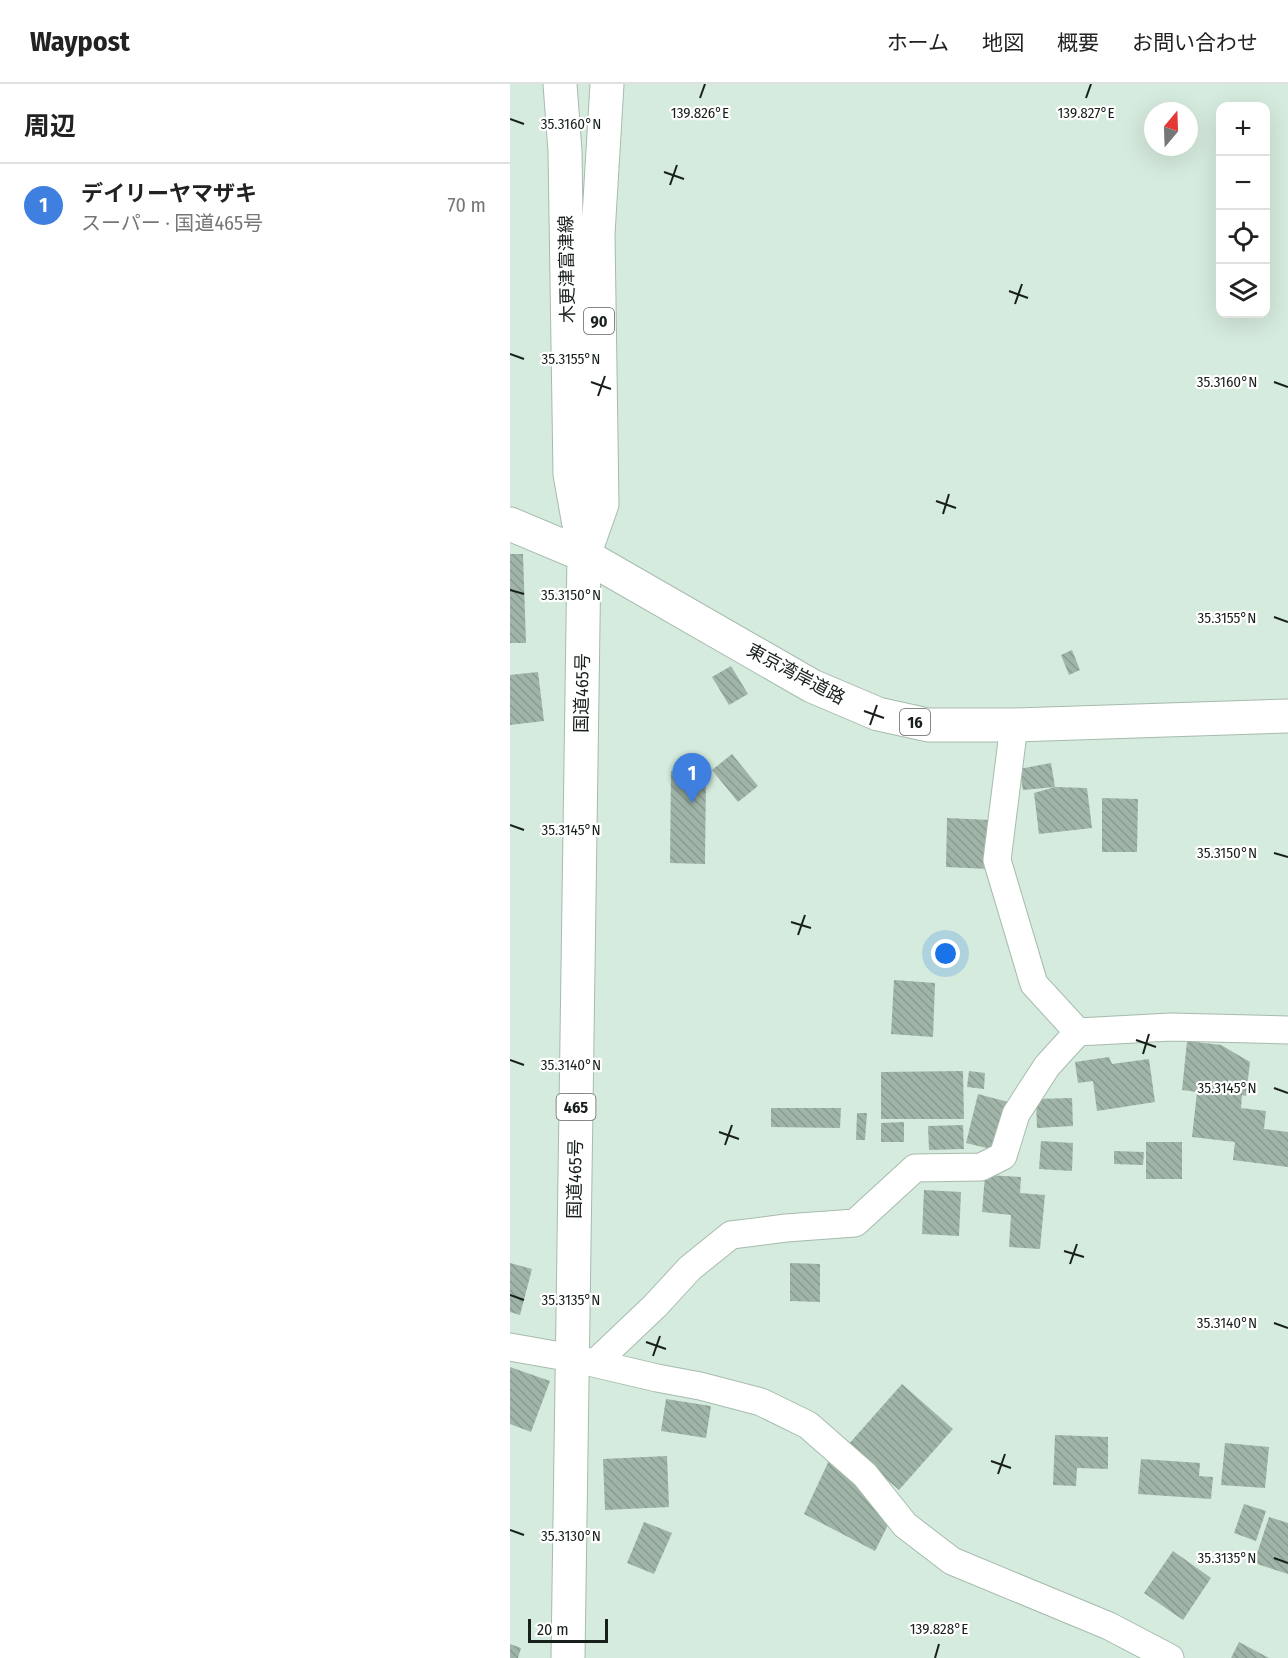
<!DOCTYPE html>
<html lang="ja">
<meta charset="utf-8">
<style>
body{margin:0;font-family:"Fira Sans Condensed","Noto Sans JP",sans-serif;background:#f6f6f6;color:#222}
.controls{position:absolute;right:18px;top:18px;display:grid;overflow:hidden;border-radius:12px;box-shadow:0 6px 24px #0002}
.controls button{width:54px;height:54px;display:grid;place-items:center;padding:0;border:0;border-bottom:2px solid #e0e0e0;background:#fff;color:#222;font:30px sans-serif}
.compass{position:absolute;left:634px;top:18px;width:54px;height:54px;border-radius:50%;background:#fff;box-shadow:0 6px 24px #0002;rotate:19deg}
.scale{position:absolute;left:18px;bottom:15px;width:80px;box-sizing:border-box;padding-left:6px;border:3px solid #18201b;border-top:0;font-size:16px;line-height:21px;white-space:nowrap;color:#18201b;-webkit-text-stroke:4px #fff;paint-order:stroke}
.you{position:absolute;left:436px;top:870px;width:21px;height:21px;margin:-15px;border:4px solid #fff;border-radius:50%;background:#1a73e8;box-shadow:0 0 0 9px #1a73e833}
.badge{display:grid;place-items:center;width:39px;height:39px;border-radius:50%;background:#8e58d0;color:#fff;font-size:20px;font-weight:700}
.pin{position:absolute;translate:-50% -50px;filter:drop-shadow(0 2px 3px #0008)}
.pin::after{content:'';position:absolute;top:32px;width:21px;height:18px;background:inherit;clip-path:polygon(0 0,100% 0,50% 100%)}
.list{margin:0;padding:0;list-style:none}
h2{display:flex;justify-content:space-between;align-items:center;height:78px;margin:0;padding:0 24px;font-size:26px}
h2 small{font-size:20px;font-weight:400;color:#767676}
.list li{display:grid;grid-template-columns:39px 1fr auto;gap:18px;align-items:center;box-sizing:border-box;height:84px;padding:0 24px;border-top:2px solid #e0e0e0}
.list b{display:block;font-size:22px;white-space:nowrap}
.list p{margin:0;font-size:20px;white-space:nowrap;color:#767676}
.list em{font-size:20px;font-style:normal;color:#767676}
.icon{flex:none;width:33px;height:33px;fill:none;stroke:currentColor;stroke-width:2;stroke-linecap:round;stroke-linejoin:round}
.map{position:relative;flex:none;width:778px;height:1574px;overflow:hidden}
header{display:flex;align-items:center;gap:36px;box-sizing:border-box;height:84px;padding:0 30px;background:#fff;border-bottom:2px solid #e0e0e0}
header strong{font-size:28px}
nav{display:flex;gap:33px;margin-inline-start:auto;font-size:21px}
main{display:flex}
aside{flex:1;background:#fff}
.map>svg:first-child{display:block}
.building{fill:url(#building-back-hatch)}
.lines{fill:none;stroke-linecap:round;stroke-linejoin:round}
.minor-casing{stroke:#a6bbad;stroke-width:29}
.primary-casing{stroke:#a6bbad;stroke-width:35}
.trunk-casing{stroke:#a6bbad;stroke-width:35}
.minor{stroke:#fff;stroke-width:27}
.primary{stroke:#fff;stroke-width:33}
.trunk{stroke:#fff;stroke-width:33}
.ticks{fill:none;stroke:#18201b;stroke-width:2}
.labels{text-anchor:middle;dominant-baseline:central;stroke-width:4.5;stroke-linejoin:round;paint-order:stroke}
.shield{fill:#fff;stroke:#5d635f;stroke-width:1.5}
.shield-label{font-size:16px;font-weight:bold;fill:#18201b}
.street-label{font-size:18px;fill:#18201b;stroke:#fff}
.ticks-label{font-size:15px;text-anchor:middle;fill:#18201b;stroke:#fff;stroke-width:4.5;stroke-linejoin:round;paint-order:stroke}
</style>
<header>
<strong>Waypost</strong>
<nav><a>ホーム</a><a>地図</a><a>概要</a><a>お問い合わせ</a></nav>
</header>
<main>
<aside>
<h2>周辺<small></small></h2>
<ul class="list">
<li><span class="badge" style="background:#3f7fe0">1</span><div><b>デイリーヤマザキ</b><p>スーパー · 国道465号</p></div><em>70 m</em></li>
</ul>
</aside>
<div class="map">
<svg width="778" height="1574" viewBox="0 0 778 1574">
<defs>
<pattern id="building-back-hatch" width="6" height="6" patternUnits="userSpaceOnUse" patternTransform="scale(1.5)"><rect width="6" height="6" fill="#a0b5a8"/><path d="M-1 5l2 2M0 0l6 6M5-1l2 2" fill="none" stroke="#899b90"/></pattern>
</defs>
<rect width="100%" height="100%" fill="#d5ebdd"/>
<path class="building" d="M0 470H13L16 559H0Z
M562 566 570 586 559 591 551 571Z
M221 582 238 610 219 621 202 593Z
M28 588 34 637 0 641V591Z
M222 670 248 702 228 718 202 686Z
M541 679 545 703 577 704 582 744 529 750 524 709 545 703 513 706 509 685Z
M161 687 196 688 195 780 160 779Z
M592 714 628 715 627 768H592Z
M437 734 480 736 478 785 436 783Z
M384 896 425 899 423 953 381 950Z
M677 957 711 961 740 978 736 1012 732 1011 731 1024 756 1027 754 1045 778 1048V1083L723 1076 725 1058 682 1053 687 1008 672 1006Z
M599 973 602 980 639 975 645 1018 587 1027 583 997 568 999 565 978Z
M453 987 454 1035H371V988Z
M459 987 475 989 474 1005 457 1003Z
M468 1010 498 1018 485 1066 456 1059Z
M562 1014 563 1042 527 1044 526 1015Z
M261 1024H331L330 1044 261 1043Z
M347 1029H357L355 1056H346Z
M394 1038V1058H371V1039Z
M453 1041 454 1065 419 1066 418 1042Z
M531 1057 563 1059 562 1087 529 1085Z
M636 1058H672V1095H636Z
M604 1067 634 1068 633 1081 604 1080Z
M475 1091 511 1093 510 1109 535 1111 530 1165 499 1163 501 1131 472 1128Z
M414 1106 451 1108 449 1152 412 1150Z
M0 1179 22 1185 10 1231 0 1228Z
M280 1179 310 1180V1218L280 1217Z
M0 1283 40 1297 21 1348 0 1340Z
M392 1300 443 1345 389 1406 338 1361Z
M156 1315 201 1322 196 1354 151 1347Z
M545 1351 598 1353V1385L567 1384 566 1402 543 1401Z
M715 1359 759 1363 755 1404 711 1401Z
M322 1370 381 1435 365 1467 294 1430Z
M157 1372 159 1423 95 1426 93 1375Z
M631 1375 690 1379 689 1392 703 1393 701 1415 628 1410Z
M734 1420 756 1427 746 1457 724 1449Z
M759 1433 778 1439V1490L744 1479Z
M134 1438 162 1449 144 1490 117 1479Z
M663 1467 701 1494 673 1536 634 1509Z
M729 1558 759 1574H721Z
M0 1560 11 1564 8 1574H0Z"/>
<g class="lines">
<g class="minor-casing">
<path id="minor" d="M504 641 487 776 524 900 568 948
M0 1263 62 1274 147 1294 190 1302 251 1318 298 1341 355 1391 395 1441 442 1477 599 1542 660 1574
M85 1279 145 1222 180 1184 221 1151 276 1144 345 1139 405 1084 471 1083 493 1072 506 1030 537 982 568 948 661 943 778 946"/>
</g>
<g class="primary-casing">
<path id="primary" d="M50 0 55 67 60 390 74 469
M74 471 92 420 88 150 97 0"/>
</g>
<g class="trunk-casing">
<path id="trunk" d="M0 440 74 471 302 602 368 630 418 641H504L778 632
M58 1574 74 471"/>
</g>
<use href="#minor" class="minor"/>
<use href="#primary" class="primary"/>
<use href="#trunk" class="trunk"/>
</g>
<path class="ticks" d="M190 14 195 0M576 14 581 0M0 35 14 40M154 88 174 95M160 101 167 81M499 207 518 214M505 220 512 200M0 270 14 275M81 298 101 305M764 298 778 303M88 312 95 292M426 417 446 424M433 430 439 410M0 506 14 510M764 533 778 538M354 627 374 634M360 641 367 621M0 741 14 746M764 769 778 773M281 838 301 844M288 851 295 831M626 956 646 963M633 970 639 950M0 976 14 981M764 1004 778 1009M209 1048 229 1055M215 1061 222 1041M554 1167 574 1173M560 1180 567 1160M0 1211 14 1216M764 1239 778 1244M136 1258 156 1265M143 1272 150 1252M481 1377 501 1384M488 1390 495 1370M0 1446 14 1451M764 1474 778 1479M425 1574 429 1560"/>
<g class="labels">
<g class="shield">
<rect x="74" y="224" width="30" height="26" rx="4.5"/>
<rect x="390" y="625" width="30" height="26" rx="4.5"/>
<rect x="46.5" y="1010" width="39" height="26" rx="4.5"/>
</g>
<g class="shield-label">
<text x="89" y="237">90</text>
<text x="405" y="638">16</text>
<text x="66" y="1023">465</text>
</g>
<g class="street-label">
<text transform="translate(57 185) rotate(-91)">木更津富津線</text>
<text transform="translate(286 590) rotate(28)">東京湾岸道路</text>
<text transform="translate(72 609) rotate(-89)">国道465号</text>
<text transform="translate(65 1095) rotate(-89)">国道465号</text>
</g>
</g>
<g class="ticks-label">
<text x="190" y="34">139.826°E</text>
<text x="576" y="34">139.827°E</text>
<text x="61" y="45">35.3160°N</text>
<text x="61" y="280">35.3155°N</text>
<text x="717" y="303">35.3160°N</text>
<text x="61" y="516">35.3150°N</text>
<text x="717" y="539">35.3155°N</text>
<text x="61" y="751">35.3145°N</text>
<text x="717" y="774">35.3150°N</text>
<text x="61" y="986">35.3140°N</text>
<text x="717" y="1009">35.3145°N</text>
<text x="61" y="1221">35.3135°N</text>
<text x="717" y="1244">35.3140°N</text>
<text x="61" y="1457">35.3130°N</text>
<text x="717" y="1479">35.3135°N</text>
<text x="429" y="1550">139.828°E</text>
</g>
</svg>
<div class="controls">
<button>+</button>
<button>−</button>
<button><svg class="icon" aria-label="locate" viewBox="0 0 24 24"><circle cx="12" cy="12" r="6"/><path d="M12 2v4M12 18v4M2 12h4M18 12h4"/></svg></button>
<button><svg class="icon" aria-label="layers" viewBox="0 0 24 24"><path d="M12 4l9 5-9 5-9-5zM3 14l9 5 9-5"/></svg></button>
</div>
<svg class="compass" viewBox="-18 -18 36 36"><path d="M0-13l5 13h-10z" fill="#e53935"/><path d="M0 13l5-13h-10z" fill="#767676"/></svg>
<div class="scale">20 m</div>
<div class="you"></div>
<div class="pin badge" style="left:182px;top:719px;background:#3f7fe0">1</div>
</div>
</main>
